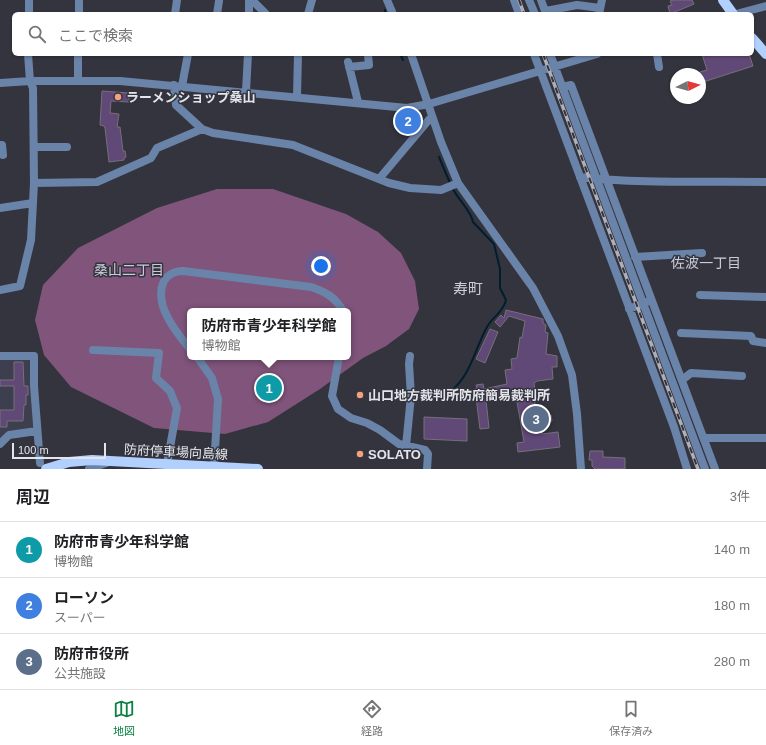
<!DOCTYPE html>
<html lang="ja">
<meta charset="utf-8">
<style>
body{margin:0;font-family:Arial,"Noto Sans JP",sans-serif;background:#f2f2f2;color:#202124}
.compass{position:absolute;left:670px;top:68px;width:36px;height:36px;border-radius:50%;background:#fff;box-shadow:0 1px 3px #0004;rotate:84deg}
.scale{position:absolute;left:12px;bottom:10px;width:94px;box-sizing:border-box;padding-left:4px;border:2px solid #e4e4eb;border-top:0;font-size:11px;line-height:14px;white-space:nowrap;color:#e4e4eb;-webkit-text-stroke:3px #34343f;paint-order:stroke}
.you{position:absolute;left:321px;top:266px;width:14px;height:14px;margin:-10px;border:3px solid #fff;border-radius:50%;background:#1a73e8;box-shadow:0 0 0 6px #1a73e833}
.badge{display:grid;place-items:center;width:26px;height:26px;border-radius:50%;background:#0b8043;color:#fff;font-size:13px;font-weight:700}
.pin{position:absolute;translate:-50% -50%;border:2px solid #fff;box-shadow:0 1px 4px #0006}
.popup{position:absolute;left:187px;top:308px;width:164px;height:52px;box-sizing:border-box;display:grid;place-content:center;border-radius:6px;background:#fff;filter:drop-shadow(0 1px 3px #0005);font-size:13px;white-space:nowrap;color:#757577}
.popup b{font-size:15px;color:#202124}
.popup::after{content:'';position:absolute;left:50%;top:100%;margin-left:-8px;border:8px solid transparent;border-top-color:#fff}
.list{margin:0;padding:0;list-style:none}
h2{display:flex;justify-content:space-between;align-items:center;height:52px;margin:0;padding:0 16px;font-size:17px}
h2 small{font-size:13px;font-weight:400;color:#757577}
.list li{display:grid;grid-template-columns:26px 1fr auto;gap:12px;align-items:center;box-sizing:border-box;height:56px;padding:0 16px;border-top:1px solid #e0e0e0}
.list b{display:block;font-size:15px;white-space:nowrap}
.list p{margin:0;font-size:13px;white-space:nowrap;color:#757577}
.list em{font-size:13px;font-style:normal;color:#757577}
.icon{flex:none;width:22px;height:22px;fill:none;stroke:currentColor;stroke-width:2;stroke-linecap:round;stroke-linejoin:round}
.map{position:relative;flex:none;width:766px;height:469px;overflow:hidden}
.search{position:absolute;background:#fff;box-shadow:0 1px 3px #0004;left:12px;right:12px;top:12px;height:44px;display:flex;align-items:center;gap:10px;box-sizing:border-box;padding:0 14px;border-radius:6px;color:#757577;font-size:15px}
.sheet{height:220px;background:#fff}
nav{display:flex;justify-content:space-around;align-items:center;box-sizing:border-box;height:56px;border-top:1px solid #e0e0e0;background:#fff;font-size:11px;color:#757577}
nav a{display:grid;justify-items:center;gap:2px}
nav .on{color:#0b8043}
.map>svg:first-child{display:block}
.built{fill:#3d3e4e}
.forest{fill:#80547b;fill-rule:evenodd}
.lines{fill:none;stroke-linecap:round;stroke-linejoin:round}
.stream{stroke:#001e2d;stroke-width:2}
.building{fill:#604877;stroke:#76707b}
.minor{stroke:#6a83a8;stroke-width:8}
.major{stroke:#b1d0fd;stroke-width:10}
.rail-casing{stroke:#afafb7;stroke-width:3.5}
.rail{stroke:#34343f;stroke-width:2;stroke-dasharray:6;stroke-linecap:butt}
.poi-dot{fill:#f2a17e;stroke:#34343f;stroke-width:1.5}
.labels{text-anchor:middle;dominant-baseline:central;stroke-width:3;stroke-linejoin:round;paint-order:stroke}
.poi-label{font-size:13px;font-weight:bold;fill:#e4e4eb;stroke:#34343f;text-anchor:start}
.street-label{font-size:13px;fill:#e4e4eb;stroke:#34343f}
.neighbourhood-label{font-size:14px;fill:#cbccd9;stroke:#34343f}
.quarter-label{font-size:15px;fill:#cbccd9;stroke:#34343f}
</style>
<div class="map">
<svg width="766" height="469" viewBox="0 0 766 469">
<rect width="100%" height="100%" fill="#34343f"/>
<path class="built" d="M0 356H34L37 431 9 435 0 443Z"/>
<path class="forest" d="M217 189H273L346 214 378 232 401 253 415 281 419 309 409 329 386 346 363 358 320 389 268 422 225 434 154 428 71 387 44 355 35 320 43 285 78 248 157 208ZM190 311H348V357H190Z"/>
<g class="lines">
<path class="stream" d="M385 10V14
M400 54 403 60
M439 157 450 183
M425 401C433 397 441 397 448 393 470 379 475 348 487 327 492 317 503 313 506 300L500 288V269L494 244 473 222C471 210 457 199 452 187"/>
</g>
<path class="building" d="M674 0H692L694 4 670 14 668 6 672 5 670 1Z
M702 54H749L753 66 700 83V72L707 70Z
M102 91 129 93V102L111 101 110 113 119 114 117 127H120L123 151H125L126 157 124 158V160L109 162 105 128 104 126 100 125Z
M506 310 543 319V323L546 325 545 332 548 333 546 354 557 356V367H552L553 379 537 381 534 383 535 390H533L537 417 551 415 552 421 541 422 542 434 558 432 560 447 518 452 517 443 524 442 516 396 486 400 489 428 480 429 475 389 477 388 476 385 483 384 484 389 507 384 505 370 512 369 511 359 517 358 520 337 522 338 525 321 509 316 500 327 495 322 501 315 504 318Z
M490 329 498 332 485 363 476 359Z
M14 362H23L24 386H28V395H26V405H24L23 421H7V427H0V410H14V386H0V380H14Z
M424 417 467 419V441L424 439Z
M590 451H603V457L625 458V469H595L592 466V460H589Z"/>
<g class="lines">
<path class="minor" d="M252 0 266 14
M387 0 393 14
M514 0 519 14
M529 0 535 14
M541 0 546 14
M546 11 577 5 600 8
M29 14V0
M79 14V0
M175 14 177 0
M217 14 219 1
M249 14V0
M308 14 312 0
M599 14 602 0
M736 14 766 6
M28 54 30 81 33 88 34 183 97 182 151 158 157 148 202 129
M411 54 441 142 458 183 533 288 558 336 572 375 577 414 581 469
M534 54 674 427 687 469
M550 54 705 469
M657 54 659 67
M348 62 358 102
M349 67 369 65 368 55
M78 81V54
M0 83 30 81H120L407 108 429 104 597 54
M174 85 176 105 202 129 213 133 293 145 389 183 410 188 441 190 458 183
M182 86 188 54
M562 87 571 85 715 469
M246 91 248 54
M297 96 298 54
M0 145H2L3 155
M35 147H67
M580 177C641 184 704 181 766 182
M379 179 432 116
M0 208 33 203
M635 257 702 253
M0 290 20 286 31 240 34 183
M700 295 766 297
M629 309 649 301
M681 333 751 336 753 341 766 343
M190 349C182 339 174 330 168 318 158 300 156 272 183 271L311 287C326 292 335 297 343 311
M93 350 159 353 156 378 170 391 177 408 167 464
M0 356H34V386L40 463
M197 357 212 378 218 399 214 467
M339 357 332 396 338 409 351 418 367 423 380 430 399 444 425 450 428 454 427 469
M682 380 691 373 742 376
M704 438H766
M0 444 9 435 37 431
M406 446 411 396 409 364 410 356
M89 469 109 462"/>
<path class="major" d="M723 0 733 14
M752 38 766 54
M46 469 69 462 92 460 258 469"/>
<g class="rail-casing">
<path id="rail" d="M519 0 524 14
M543 54 698 469"/>
</g>
<use href="#rail" class="rail"/>
</g>
<g class="poi-dot">
<circle cx="118" cy="97" r="4"/>
<circle cx="360" cy="395" r="4"/>
<circle cx="360" cy="454" r="4"/>
</g>
<g class="labels">
<g class="poi-label">
<text x="126" y="97">ラーメンショップ桑山</text>
<text x="368" y="395">山口地方裁判所防府簡易裁判所</text>
<text x="368" y="454">SOLATO</text>
</g>
<g class="street-label">
<text transform="translate(176 452) rotate(3)">防府停車場向島線</text>
</g>
<g class="neighbourhood-label">
<text x="706" y="263">佐波一丁目</text>
<text x="129" y="270">桑山二丁目</text>
</g>
<g class="quarter-label">
<text x="468" y="288">寿町</text>
</g>
</g>
</svg>
<svg class="compass" viewBox="-18 -18 36 36"><path d="M0-13l5 13h-10z" fill="#e53935"/><path d="M0 13l5-13h-10z" fill="#757577"/></svg>
<div class="scale">100 m</div>
<div class="you"></div>
<div class="pin badge" style="left:269px;top:388px;background:#0f9aa8">1</div>
<div class="popup"><b>防府市青少年科学館</b>博物館</div>
<div class="pin badge" style="left:408px;top:121px;background:#3f7fe0">2</div>
<div class="pin badge" style="left:536px;top:419px;background:#5c6f8a">3</div>
<div class="search"><svg class="icon" aria-label="search" viewBox="0 0 24 24"><circle cx="10" cy="10" r="6"/><path d="M15 15l6 6"/></svg>ここで検索</div>
</div>
<section class="sheet">
<h2>周辺<small>3件</small></h2>
<ul class="list">
<li><span class="badge" style="background:#0f9aa8">1</span><div><b>防府市青少年科学館</b><p>博物館</p></div><em>140 m</em></li>
<li><span class="badge" style="background:#3f7fe0">2</span><div><b>ローソン</b><p>スーパー</p></div><em>180 m</em></li>
<li><span class="badge" style="background:#5c6f8a">3</span><div><b>防府市役所</b><p>公共施設</p></div><em>280 m</em></li>
</ul>
</section>
<nav>
<a class="on"><svg class="icon" aria-label="map" viewBox="0 0 24 24"><path d="M3 6l6-2 6 2 6-2v14l-6 2-6-2-6 2zM9 4v14M15 6v14"/></svg>地図</a>
<a><svg class="icon" aria-label="directions" viewBox="0 0 24 24"><path d="M12 3l9 9-9 9-9-9zM9 14v-3h6M13 9l2 2-2 2"/></svg>経路</a>
<a><svg class="icon" aria-label="saved" viewBox="0 0 24 24"><path d="M7 4h10v16l-5-4-5 4z"/></svg>保存済み</a>
</nav>
